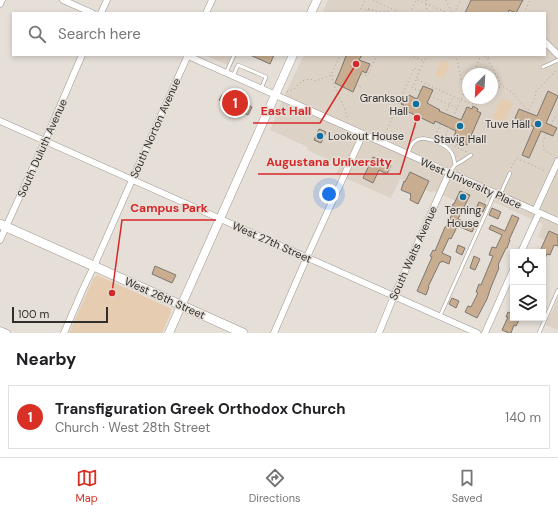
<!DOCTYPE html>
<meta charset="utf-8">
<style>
body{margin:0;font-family:"DM Sans",sans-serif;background:#f2f2f2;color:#202124}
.controls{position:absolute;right:12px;bottom:12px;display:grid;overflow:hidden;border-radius:0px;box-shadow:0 2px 6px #0003}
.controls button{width:36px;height:36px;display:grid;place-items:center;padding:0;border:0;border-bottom:1px solid #e0e0e0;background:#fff;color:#202124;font:20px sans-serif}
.compass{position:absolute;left:462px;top:68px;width:36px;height:36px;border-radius:50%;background:#fff;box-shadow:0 2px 6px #0003;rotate:204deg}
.scale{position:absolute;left:12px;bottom:10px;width:96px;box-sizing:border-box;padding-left:4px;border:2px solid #302d2b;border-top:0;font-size:11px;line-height:14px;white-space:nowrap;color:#302d2b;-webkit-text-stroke:3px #e5dfd8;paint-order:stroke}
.you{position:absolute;left:329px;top:194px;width:14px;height:14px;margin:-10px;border:3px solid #fff;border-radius:50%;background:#1a73e8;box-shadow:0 0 0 6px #1a73e833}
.badge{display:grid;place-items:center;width:26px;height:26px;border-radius:50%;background:#d93025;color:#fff;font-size:13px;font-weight:700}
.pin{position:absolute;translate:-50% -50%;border:2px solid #fff;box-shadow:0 1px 4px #0006}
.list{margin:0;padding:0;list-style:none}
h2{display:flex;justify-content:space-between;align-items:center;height:52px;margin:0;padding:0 16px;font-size:17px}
h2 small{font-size:13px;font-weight:400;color:#757577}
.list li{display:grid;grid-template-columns:26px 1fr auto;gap:12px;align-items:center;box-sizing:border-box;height:64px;margin:0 8px 8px;padding:0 8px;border:1px solid #e0e0e0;border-radius:0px}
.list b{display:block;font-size:15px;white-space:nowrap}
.list p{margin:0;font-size:13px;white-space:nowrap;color:#757577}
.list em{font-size:13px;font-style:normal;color:#757577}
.icon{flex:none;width:22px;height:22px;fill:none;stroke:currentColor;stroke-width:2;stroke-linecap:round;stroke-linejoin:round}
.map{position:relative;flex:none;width:558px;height:333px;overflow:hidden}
.search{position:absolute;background:#fff;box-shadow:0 2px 6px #0003;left:12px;right:12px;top:12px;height:44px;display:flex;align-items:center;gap:10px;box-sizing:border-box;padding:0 14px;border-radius:0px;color:#757577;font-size:15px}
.sheet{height:124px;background:#fff}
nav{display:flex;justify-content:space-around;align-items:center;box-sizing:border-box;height:56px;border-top:1px solid #e0e0e0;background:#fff;font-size:11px;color:#757577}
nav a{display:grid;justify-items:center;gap:2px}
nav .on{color:#d93025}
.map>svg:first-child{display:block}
.built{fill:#ddd2c6;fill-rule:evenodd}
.green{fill:#e6ccb0}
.building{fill:#c8ad90;stroke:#7c7771}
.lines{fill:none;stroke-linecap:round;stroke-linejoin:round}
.service-casing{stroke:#9d9791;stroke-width:4}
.minor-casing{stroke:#9d9791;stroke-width:7}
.tertiary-casing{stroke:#9d9791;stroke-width:9}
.secondary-casing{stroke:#9d9791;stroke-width:10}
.path{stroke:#a6a19c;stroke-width:1;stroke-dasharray:1 3;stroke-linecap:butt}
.service{stroke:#fff;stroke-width:3}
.minor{stroke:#fff;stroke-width:6}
.tertiary{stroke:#fff;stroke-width:8}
.secondary{stroke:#fff;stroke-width:9}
.poi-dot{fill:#106e9d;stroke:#e5dfd8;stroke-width:1.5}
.labels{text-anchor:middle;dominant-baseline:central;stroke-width:3;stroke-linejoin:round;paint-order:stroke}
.poi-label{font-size:11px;fill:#302d2b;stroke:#e5dfd8;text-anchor:end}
.street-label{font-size:11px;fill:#302d2b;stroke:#e5dfd8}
.leader{fill:none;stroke:#d62828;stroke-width:1.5}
.callout-dot{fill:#d62828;stroke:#e5dfd8;stroke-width:1.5}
.callout-label{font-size:12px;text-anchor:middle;font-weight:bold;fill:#d62828;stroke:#e5dfd8;stroke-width:3;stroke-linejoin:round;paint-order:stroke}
</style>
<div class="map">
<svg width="558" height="333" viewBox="0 0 558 333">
<rect width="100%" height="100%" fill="#e5dfd8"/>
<path class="built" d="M328 0H558V246L538 237 543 224 487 199 481 212 433 191 432 193 400 179 391 198 336 174 340 165 307 150 308 147 270 130 286 92 304 55H545V13H322ZM468 74H492V98H468Z
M205 55H237L232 67Z
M558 298V330L546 325Z"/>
<path class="green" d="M442 60 450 64 443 79 435 75Z
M501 98 513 103 504 123 493 118Z
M97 275 170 308 171 310V313L162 333H69L93 279Z"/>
<path class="building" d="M471 0H523L516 13 509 10 508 13H465Z
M250 55H274L270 64Z
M348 55H362L359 60 370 64 366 73 362 71 353 92 335 83 341 69 346 56Z
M423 86 433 90 427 103 440 110 439 111 461 120 467 107 472 109 473 106 478 109 477 111 481 113 467 145 463 143 462 146 456 144 457 141 453 139 456 131 435 121 434 124 402 109 404 105 401 104 404 98 407 99 409 95 417 99Z
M548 91 558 96 546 123 557 128 553 136 541 131 529 158 522 155 534 127 515 118 519 109 537 116Z
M227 94 249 104 248 105 252 107 248 115 244 113V114L222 104 223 102 219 100 222 95 226 97Z
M319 129 326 132 321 143 314 140Z
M373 157 391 165 387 174 379 170 373 183 363 178Z
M410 172 429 181 418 204 410 200 411 196 410 195 411 194 401 190 404 181 405 182Z
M460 191 470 195 458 219 468 223 469 220 476 223 472 232 460 227 459 228 457 227 451 239 449 238 442 253 451 257 449 264 442 261V262H440L428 287H429L426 295 417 291 432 257 430 256 433 250 435 251 445 227H446L454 210 451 208 453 204H454Z
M479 202 486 205 483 212 476 209Z
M492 208 501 212 498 219 489 215Z
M512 215 519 218 509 240H510L507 248H506L498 265 499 266 498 267 499 268 491 287 487 299 477 318 465 312 468 306 471 307 478 293 476 292 479 284 481 285 493 256 489 255 492 247 496 248 502 235 489 229 491 225 505 231Z
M549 231 558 235V246L554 245 550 255 547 254 543 263V252L540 251Z
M458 245 465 248 462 255 456 252Z
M474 256 480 259 475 270 470 268Z
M155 266 176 275 172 283 152 274Z
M452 298 459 301 456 308 449 304Z
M513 306V318H520L516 326 514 325 511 333H509L502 330 508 317H506L508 312 510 313Z"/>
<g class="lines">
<g class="service-casing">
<path id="service" d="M543 67 558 60
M226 73 234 55
M233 76 238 65 266 77 261 89
M408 153C409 151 410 147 412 144 419 135 430 139 439 143 444 145 448 147 451 152 454 156 454 160 455 165L449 173
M455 165 462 161 471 155
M500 195 510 173
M440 316 495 193
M539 333 558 290"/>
</g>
<g class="minor-casing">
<path id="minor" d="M63 0 92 13
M0 4 2 0
M101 13 107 0
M206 13 212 0
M545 42 558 55
M186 55 558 221
M0 121 477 333
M535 211 558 161
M0 240 45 141 82 55
M521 252 539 213
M0 330 7 333
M64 333 83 289 94 266 132 180 188 55
M274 333 307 257 363 134
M379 333 394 296 449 173
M485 333 513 270"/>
</g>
<g class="tertiary-casing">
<path id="tertiary" d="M311 13 317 0
M169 333 293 55"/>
</g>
<g class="secondary-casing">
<path id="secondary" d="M0 224 243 333"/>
</g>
<path class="path" d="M373 0 400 13
M418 0 448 13
M426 0 427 13
M446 0 452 13
M368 9C373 9 376 12 380 12 384 12 386 11 390 12
M359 13 365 0
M367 13 365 11 366 9H368L374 13
M410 13 416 0
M454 13 461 0
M524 13 530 0
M410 55 424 61
M427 55 416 79 461 100 476 105 481 101 480 98
M456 55 464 93
M481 55 487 58 502 86 513 93 528 111 535 98 536 91 558 69
M488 58 490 55
M351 66V67L362 72 361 74 367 76 377 55
M473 74 481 55
M332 75C333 86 337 91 341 100 344 106 346 113 348 119
M416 80 412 88 421 91
M356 85 363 88
M492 91 502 86
M287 92 294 89 302 81 310 79 316 81 331 75 340 55
M430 96 457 108
M453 117 468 84
M551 125 554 118 558 116
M554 133 558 135
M546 134 543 142 544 150 554 156
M435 136 453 97
M384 137 414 68 419 70
M444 139 449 127
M451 144 466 152
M511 168 516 158 546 171"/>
<use href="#service" class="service"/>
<use href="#minor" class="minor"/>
<use href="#tertiary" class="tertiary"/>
<use href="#secondary" class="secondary"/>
</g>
<g class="poi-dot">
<circle cx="416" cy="104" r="4"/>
<circle cx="538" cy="124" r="4"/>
<circle cx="460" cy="126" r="4"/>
<circle cx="320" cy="136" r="4"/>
<circle cx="463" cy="197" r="4"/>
</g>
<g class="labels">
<g class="poi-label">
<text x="408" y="98">Granksou<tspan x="408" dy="13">Hall</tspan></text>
<text x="530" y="124">Tuve Hall</text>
<text x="328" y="136" text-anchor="start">Lookout House</text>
<text x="460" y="139" text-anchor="middle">Stavig Hall</text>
<text x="463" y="210" text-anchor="middle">Terning<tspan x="463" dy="13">House</tspan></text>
</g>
<g class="street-label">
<text transform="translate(155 128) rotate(-66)">South Norton Avenue</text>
<text transform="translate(42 148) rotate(-66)">South Duluth Avenue</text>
<text transform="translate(471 183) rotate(24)">West University Place</text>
<text transform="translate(272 242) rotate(24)">West 27th Street</text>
<text transform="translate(413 253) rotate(-66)">South Walts Avenue</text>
<text transform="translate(165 298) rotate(24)">West 26th Street</text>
</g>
</g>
<path class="leader" d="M356 64L320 123H253M417 118L400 174H258M112 293L122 220H216"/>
<g class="callout-dot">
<circle cx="356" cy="64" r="4"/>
<circle cx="417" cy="118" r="4"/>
<circle cx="112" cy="293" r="4"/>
</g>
<g class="callout-label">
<text x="286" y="115">East Hall</text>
<text x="329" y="166">Augustana University</text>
<text x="169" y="212">Campus Park</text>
</g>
</svg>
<div class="controls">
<button><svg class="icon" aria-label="locate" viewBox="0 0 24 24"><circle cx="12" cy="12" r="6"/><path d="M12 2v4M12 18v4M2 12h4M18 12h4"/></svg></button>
<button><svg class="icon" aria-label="layers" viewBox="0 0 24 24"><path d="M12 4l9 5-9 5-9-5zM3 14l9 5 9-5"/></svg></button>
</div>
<svg class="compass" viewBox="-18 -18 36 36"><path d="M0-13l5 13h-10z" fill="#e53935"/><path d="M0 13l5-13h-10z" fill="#757577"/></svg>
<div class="scale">100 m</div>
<div class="you"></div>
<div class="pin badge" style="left:235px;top:103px">1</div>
<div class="search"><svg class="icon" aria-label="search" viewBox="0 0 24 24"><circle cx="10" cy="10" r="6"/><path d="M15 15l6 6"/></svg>Search here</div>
</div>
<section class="sheet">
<h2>Nearby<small></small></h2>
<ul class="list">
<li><span class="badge">1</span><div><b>Transfiguration Greek Orthodox Church</b><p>Church · West 28th Street</p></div><em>140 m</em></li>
</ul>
</section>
<nav>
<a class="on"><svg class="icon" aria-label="map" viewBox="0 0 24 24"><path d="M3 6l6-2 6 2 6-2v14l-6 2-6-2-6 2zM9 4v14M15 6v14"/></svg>Map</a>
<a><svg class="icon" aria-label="directions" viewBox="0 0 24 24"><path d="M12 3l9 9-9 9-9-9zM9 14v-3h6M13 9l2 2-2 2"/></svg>Directions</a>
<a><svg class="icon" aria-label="saved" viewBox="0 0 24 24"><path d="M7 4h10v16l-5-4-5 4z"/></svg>Saved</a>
</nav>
